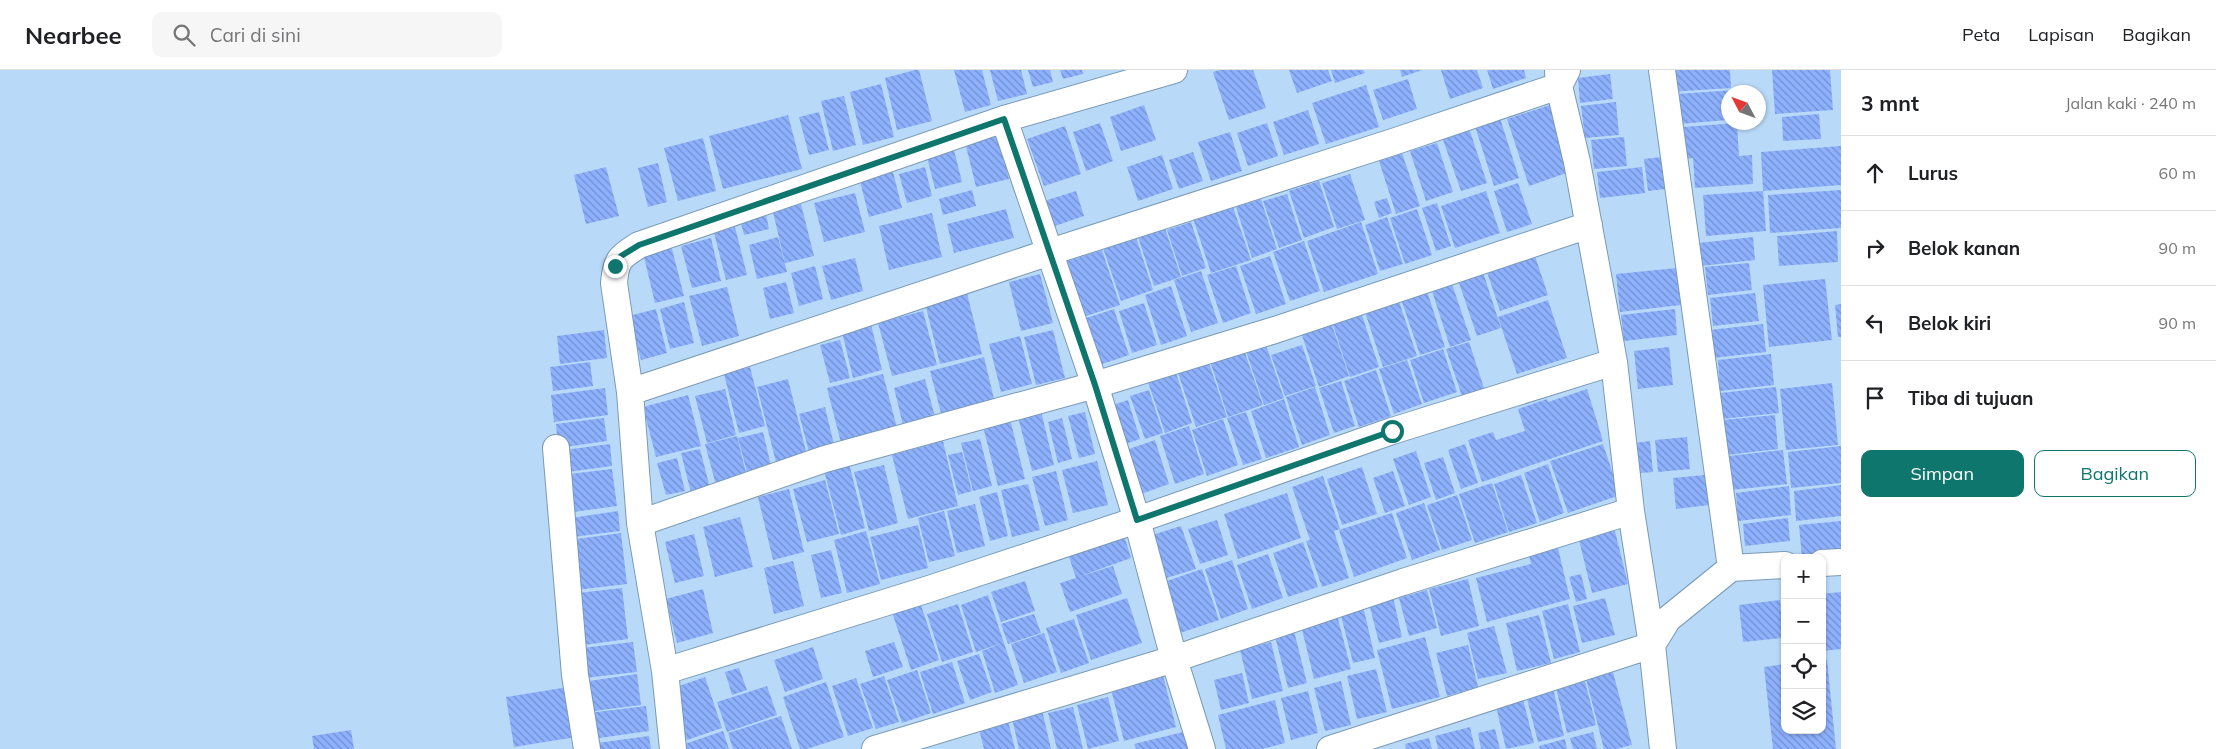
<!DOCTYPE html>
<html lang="id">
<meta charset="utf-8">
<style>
body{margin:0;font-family:Mulish,sans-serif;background:#f6f6f6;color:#202124}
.controls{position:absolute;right:15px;bottom:15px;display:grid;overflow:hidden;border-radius:10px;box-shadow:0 1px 4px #0004}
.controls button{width:45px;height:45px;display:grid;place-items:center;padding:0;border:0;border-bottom:1px solid #e0e0e0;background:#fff;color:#202124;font:25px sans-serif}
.compass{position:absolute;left:1721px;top:15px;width:45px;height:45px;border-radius:50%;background:#fff;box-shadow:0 1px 4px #0004;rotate:311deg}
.stop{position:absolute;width:15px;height:15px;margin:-11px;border:4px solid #0f766e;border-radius:50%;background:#fff}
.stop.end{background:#0f766e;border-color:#fff;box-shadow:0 1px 5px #0008}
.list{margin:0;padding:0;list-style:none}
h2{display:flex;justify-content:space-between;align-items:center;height:65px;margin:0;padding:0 20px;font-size:21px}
h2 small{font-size:16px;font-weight:400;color:#757577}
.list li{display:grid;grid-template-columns:32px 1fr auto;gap:15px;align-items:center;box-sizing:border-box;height:75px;padding:0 20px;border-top:1px solid #e0e0e0}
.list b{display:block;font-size:19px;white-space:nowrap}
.list em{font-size:16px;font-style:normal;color:#757577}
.actions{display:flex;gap:10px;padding:15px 20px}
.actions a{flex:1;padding:11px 0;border:1px solid #0f766e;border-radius:10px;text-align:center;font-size:18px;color:#0f766e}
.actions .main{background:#0f766e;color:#fff}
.icon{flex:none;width:28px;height:28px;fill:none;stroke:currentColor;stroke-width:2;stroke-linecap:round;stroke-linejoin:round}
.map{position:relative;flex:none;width:1841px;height:679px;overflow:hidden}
header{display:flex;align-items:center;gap:30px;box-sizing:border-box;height:70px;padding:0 25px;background:#fff;border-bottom:1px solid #e0e0e0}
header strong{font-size:24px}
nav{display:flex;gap:28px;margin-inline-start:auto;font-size:18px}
.search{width:350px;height:45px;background:#f6f6f6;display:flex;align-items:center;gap:12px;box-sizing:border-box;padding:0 18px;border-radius:10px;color:#757577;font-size:19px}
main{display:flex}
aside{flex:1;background:#fff}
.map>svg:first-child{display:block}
.building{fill:url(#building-back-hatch)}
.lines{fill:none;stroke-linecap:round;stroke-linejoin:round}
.street-casing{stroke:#7a9ab6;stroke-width:28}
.street{stroke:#fff;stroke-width:26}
.route{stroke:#0f766e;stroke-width:6}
</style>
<header>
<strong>Nearbee</strong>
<div class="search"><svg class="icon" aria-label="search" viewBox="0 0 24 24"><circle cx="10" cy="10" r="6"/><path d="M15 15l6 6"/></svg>Cari di sini</div>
<nav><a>Peta</a><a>Lapisan</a><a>Bagikan</a></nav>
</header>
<main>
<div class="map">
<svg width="1841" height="679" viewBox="0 0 1841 679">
<defs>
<pattern id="building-back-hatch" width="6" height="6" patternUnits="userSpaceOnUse" patternTransform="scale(1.25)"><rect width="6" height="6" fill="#8eb1fe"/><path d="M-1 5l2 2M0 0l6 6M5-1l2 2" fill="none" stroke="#728fcd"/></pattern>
</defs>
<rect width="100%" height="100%" fill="#b8daf8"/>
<path class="building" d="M915 0H919L932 51 897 60 885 8Z
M954 0H982L991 35 965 42Z
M990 0H1021L1027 24 998 31Z
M1028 0H1050L1053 12 1033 17Z
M1060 0H1082L1083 4 1063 9Z
M1220 0H1253L1266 38 1229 50 1213 2Z
M1289 0H1328L1332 11 1297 23Z
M1331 0H1363L1365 3 1335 13Z
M1400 0H1422L1402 7Z
M1441 0H1477L1483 18 1450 29Z
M1487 0H1524L1526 8 1493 19Z
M1669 0H1730L1731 18 1670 22Z
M1772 0H1830L1833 40 1775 44Z
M1610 4 1613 29 1580 33 1578 8Z
M1408 9 1417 39 1383 50 1373 20Z
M881 14 894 67 863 75 850 22Z
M1366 15 1379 57 1326 74 1312 33Z
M1734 20V22H1728V50L1679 54 1677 24Z
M844 26 856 75 833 81 821 31Z
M1616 32 1619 65 1585 68 1581 36Z
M1556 33 1578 99 1529 116 1507 49Z
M1144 35 1156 70 1121 81 1110 47Z
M1308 40 1319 74 1284 85 1273 52Z
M819 42 829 80 809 85 799 47Z
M1819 44 1821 69 1783 71 1782 47Z
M788 45 802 99 723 119 709 66Z
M1499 45 1519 108 1494 116 1474 53Z
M1100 53 1113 91 1086 101 1073 62Z
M1267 53 1278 86 1248 96 1237 63Z
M1737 53 1739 86 1752 85 1753 114 1695 118 1693 88 1685 89 1683 57Z
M1065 56 1081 104 1044 116 1027 69Z
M1469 58 1487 113 1461 121 1442 67Z
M1230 62 1242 101 1211 111 1198 72Z
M998 63 1009 109 976 117 965 72Z
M1624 67 1627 96 1594 99 1591 70Z
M703 68 716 121 678 131 664 78Z
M1437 73 1453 122 1426 131 1410 81Z
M1841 76V115L1763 121 1761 82Z
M954 80 962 112 935 119 927 87Z
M1193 82 1203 111 1179 119 1169 90Z
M1402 83 1420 136 1396 144 1379 91Z
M1162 85 1173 119 1138 131 1127 97Z
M1670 86 1674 118 1648 121 1644 89Z
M658 93 667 132 648 137 638 98Z
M606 97 619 146 586 154 574 105Z
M925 97 932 126 907 133 899 104Z
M1642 97 1645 123 1600 128 1597 102Z
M893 102 902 138 869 147 860 111Z
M1350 104 1365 150 1337 159 1322 113Z
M1319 111 1334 157 1304 168 1289 121Z
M1518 113 1532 154 1507 162 1494 121Z
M972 120 976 136 943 145 939 129Z
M1841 120V158L1770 163 1768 125Z
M1076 121 1084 146 1049 158 1041 132Z
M1486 121 1500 163 1455 178 1441 136Z
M1763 121 1766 161 1706 166 1703 125Z
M855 123 865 162 824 172 814 133Z
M1287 124 1302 170 1279 178 1263 131Z
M1387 128 1392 143 1379 148 1374 132Z
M1261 129 1277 179 1252 188 1236 137Z
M1437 133 1451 176 1436 181 1422 138Z
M801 134 814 186 785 193 773 142Z
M1232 134 1251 190 1211 203 1193 148Z
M765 139 769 159 744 165 739 145Z
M1006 139 1014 168 954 183 947 154Z
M1417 139 1432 185 1405 194 1390 148Z
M932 143 942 187 889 200 879 156Z
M1387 147 1403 194 1380 201 1365 155Z
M1191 152 1206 198 1182 206 1167 160Z
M1361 152 1378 204 1324 222 1307 171Z
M1164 155 1181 207 1154 216 1137 164Z
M735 157 747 205 726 210 714 163Z
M1837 161 1838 192 1779 196 1777 166Z
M778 167 787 202 757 209 749 175Z
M1136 167 1153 220 1121 231 1103 178Z
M1753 167 1755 190 1701 196 1699 173Z
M711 168 721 211 692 218 681 176Z
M670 171 684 226 655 233 642 179Z
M1304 171 1320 221 1290 231 1273 182Z
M1102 180 1120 235 1080 248 1062 193Z
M1534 183 1548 225 1500 241 1486 199Z
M1270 186 1286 234 1256 244 1240 196Z
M855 188 863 221 831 230 822 196Z
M1749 193 1752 220 1708 225 1705 197Z
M815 196 823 229 799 236 791 203Z
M1236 196 1251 243 1223 253 1207 205Z
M1677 198 1681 235 1620 242 1616 204Z
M1482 199 1501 258 1477 266 1457 207Z
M1201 201 1218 253 1191 262 1174 210Z
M1040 204 1053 253 1021 261 1009 212Z
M1825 209 1832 270 1769 277 1763 215Z
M786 212 794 243 770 249 763 218Z
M1452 214 1471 270 1450 277 1432 221Z
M1171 216 1187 266 1161 275 1145 225Z
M727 217 739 266 702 276 689 226Z
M1427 221 1445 277 1420 285 1401 229Z
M967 223 982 284 940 294 925 233Z
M1755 223 1759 251 1713 256 1710 228Z
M1397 225 1417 286 1383 297 1363 236Z
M1548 230 1567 288 1517 304 1498 247Z
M684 232 694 273 670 279 660 239Z
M1144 233 1157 275 1132 283 1119 241Z
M1841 234V267H1838L1835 235Z
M656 239 667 283 641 290 629 246Z
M1114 239 1129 285 1093 297 1077 251Z
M1360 239 1379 297 1350 307 1331 249Z
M1675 239 1677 265 1624 271 1621 245Z
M923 241 937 295 892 306 878 253Z
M1330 249 1349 306 1319 317 1300 259Z
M871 254 882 300 853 308 842 262Z
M1763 254 1766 282 1713 288 1710 260Z
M604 260 607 288 560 294 557 266Z
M1053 260 1065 308 1036 315 1024 267Z
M1020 266 1032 314 1001 322 989 274Z
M840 270 850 308 830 313 820 275Z
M1469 272 1484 318 1462 326 1446 279Z
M1266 275 1284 328 1264 335 1246 281Z
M1302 275 1316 316 1285 326 1271 285Z
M1669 277 1673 315 1638 319 1634 281Z
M1443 279 1457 322 1424 333 1410 290Z
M1244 280 1263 335 1228 347 1210 291Z
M1771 284 1774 315 1720 321 1718 290Z
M984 287 994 329 941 343 930 301Z
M1208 290 1227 347 1196 357 1177 300Z
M1407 290 1422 334 1394 344 1379 299Z
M590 292 593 316 553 321 550 297Z
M750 297 765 356 739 363 724 304Z
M1376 300 1391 346 1359 357 1344 311Z
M1176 303 1192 353 1165 363 1148 312Z
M883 304 897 358 841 373 827 318Z
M788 309 808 389 777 396 757 317Z
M925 309 935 347 903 355 894 318Z
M1341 311 1355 356 1334 363 1319 318Z
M1832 313 1838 375 1786 380 1780 319Z
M1315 317 1330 365 1302 375 1286 327Z
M1776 317 1779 343 1722 349 1720 323Z
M605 318 608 345 554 352 551 325Z
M725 319 736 365 707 373 695 326Z
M1587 319 1603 371 1482 412 1468 370 1493 362 1496 370 1525 361 1518 339 1547 329 1548 332Z
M1149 320 1163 363 1145 369 1130 326Z
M688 325 701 376 656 387 643 337Z
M1284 329 1299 377 1266 388 1251 341Z
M1128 330 1140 369 1125 374 1113 335Z
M825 337 835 379 810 386 799 344Z
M1041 341 1054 395 1032 401 1018 347Z
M1085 342 1095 384 1079 388 1068 346Z
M1246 342 1262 389 1243 395 1227 348Z
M1775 345 1778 379 1727 385 1723 350Z
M604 348 607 371 558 378 556 354Z
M1062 348 1072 389 1058 393 1048 352Z
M1010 349 1025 409 998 416 983 356Z
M1223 349 1238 395 1207 406 1192 360Z
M1189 356 1204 404 1175 414 1160 366Z
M763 362 772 400 748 406 738 368Z
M737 366 748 411 717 419 705 374Z
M1687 367 1690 399 1658 402 1655 370Z
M980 369 992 416 973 421 961 373Z
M1155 370 1169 414 1141 424 1126 380Z
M943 371 958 436 908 449 892 385Z
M1650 371 1653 402 1630 404 1627 374Z
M610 374 612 396 560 403 557 381Z
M1465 374 1478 413 1461 419 1448 380Z
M1603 374 1620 425 1568 443 1550 391Z
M1841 376V413L1791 418 1788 382Z
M700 379 710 418 691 423 681 383Z
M1783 380 1787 414 1732 420 1729 386Z
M1416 381 1431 427 1409 435 1393 389Z
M962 382 972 421 958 425 948 385Z
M1443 387 1455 423 1436 430 1424 393Z
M677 388 685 421 666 425 657 393Z
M1097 391 1108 435 1073 443 1062 400Z
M849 393 865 458 841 465 824 400Z
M1548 394 1564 443 1540 452 1524 403Z
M884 395 898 453 869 461 854 402Z
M1362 397 1377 444 1342 455 1327 409Z
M612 399 617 436 566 443 561 405Z
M1056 401 1068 450 1045 456 1032 407Z
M1393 401 1405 436 1385 443 1373 408Z
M1521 405 1537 453 1509 462 1494 414Z
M1705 405 1709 435 1676 439 1673 408Z
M1323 406 1340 459 1334 461 1349 508 1322 517 1306 471 1310 470 1292 417Z
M825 410 839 464 807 472 793 419Z
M1492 413 1508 462 1475 473 1459 424Z
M1028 414 1040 460 1012 467 1001 420Z
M1841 415V446L1796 451 1794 421Z
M1789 416 1791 445 1738 451 1736 423Z
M789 419 804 482 773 490 758 427Z
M997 422 1008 466 990 471 979 427Z
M1287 423 1301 468 1238 489 1224 444Z
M1457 425 1472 470 1442 480 1427 435Z
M1424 433 1440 480 1412 490 1396 443Z
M975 434 985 476 957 483 947 441Z
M618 441 620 461 573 467 571 448Z
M944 441 955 486 929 492 918 448Z
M1392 443 1407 488 1354 507 1339 460Z
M740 447 753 497 715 507 703 457Z
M1788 448 1790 471 1745 476 1743 454Z
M1217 450 1228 485 1200 494 1188 459Z
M1841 451V485L1802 488 1799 455Z
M918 455 928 498 881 510 870 467Z
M1181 456 1196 499 1163 509 1149 466Z
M1614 457 1628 514 1592 523 1578 466Z
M866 461 880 514 847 523 834 470Z
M1123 462 1131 488 1078 507 1113 496 1122 524 1070 542 1060 513 1076 508 1067 481Z
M621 463 627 514 576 520 569 470Z
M694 464 704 506 675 513 665 472Z
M1303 472 1318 517 1288 527 1273 483Z
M1558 478 1570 529 1487 552 1476 508 1531 494 1529 485Z
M831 480 842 523 821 528 811 485Z
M1268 484 1283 528 1252 539 1237 495Z
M1232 490 1248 539 1221 549 1205 499Z
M793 491 804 536 774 544 764 498Z
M1202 499 1219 550 1180 563 1164 512Z
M1581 504 1587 529 1576 532 1569 507Z
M1468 509 1479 556 1441 566 1429 519Z
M1025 511 1035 541 1001 552 991 522Z
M622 518 628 569 584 575 578 523Z
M703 519 713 563 677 573 666 529Z
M1427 520 1437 558 1409 566 1399 528Z
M1841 522V579L1822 581V524Z
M988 525 1018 615 995 623 982 581 1002 573 976 582 961 535Z
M1393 527 1402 567 1379 573 1369 533Z
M1127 528 1142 573 1091 590 1076 545Z
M1605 528 1615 565 1582 573 1573 536Z
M1780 530 1783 568 1743 572 1739 535Z
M920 532 939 590 911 600 892 542Z
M958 534 973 582 942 592 927 544Z
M1568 534 1580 582 1554 589 1542 541Z
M1363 536 1375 588 1353 593 1340 542Z
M1336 541 1351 599 1314 609 1300 551Z
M1034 544 1041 563 1008 574 1001 554Z
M1539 545 1551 593 1517 601 1506 553Z
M1074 549 1089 593 1061 603 1046 558Z
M1494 556 1507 603 1478 609 1467 563Z
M1294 561 1307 613 1288 618 1275 566Z
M1044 563 1057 602 1024 613 1011 574Z
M1425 567 1440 627 1392 639 1377 580Z
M633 572 637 602 585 608 582 578Z
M894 572 903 597 873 607 865 581Z
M1271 572 1283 621 1252 629 1240 580Z
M1468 575 1478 617 1447 626 1436 583Z
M813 577 823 609 785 622 774 590Z
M979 584 992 622 970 630 957 591Z
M1822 590H1827L1836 679H1773L1764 597 1785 594V660H1822Z
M952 592 965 633 933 644 920 602Z
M739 598 747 620 732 625 725 602Z
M1376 599 1387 642 1357 649 1347 606Z
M917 600 931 643 902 653 887 610Z
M1613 602 1632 675 1616 679H1604L1586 609Z
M1242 603 1249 633 1221 640 1214 610Z
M637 604 641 635 586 642 582 612Z
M1163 605 1176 657 1124 671 1111 619Z
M884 606 899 652 876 659 860 614Z
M705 607 722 658 687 670 671 619Z
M856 608 873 658 848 666 832 616Z
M1341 611 1351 655 1325 661 1314 618Z
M1585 611 1596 655 1567 663 1556 618Z
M826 612 844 667 807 679H800L783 627Z
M767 616 777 645 727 662 717 632Z
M568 617 576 667 514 677 506 627Z
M1553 618 1564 666 1538 672 1526 625Z
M1308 621 1318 663 1291 670 1281 628Z
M1108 627 1119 671 1088 679 1077 635Z
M1523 629 1534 673 1506 679 1496 636Z
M1275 630 1285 673 1262 679H1226L1218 645Z
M646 636 649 661 592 669 589 643Z
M1073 637 1083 679H1057L1048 643Z
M1042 640 1051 679H1019L1012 648Z
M781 646 792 679H733L728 663Z
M1008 651 1015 679H984L979 659Z
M1470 657 1475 679H1438L1435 666Z
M1495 659 1500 679H1481L1478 663Z
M351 660 354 679H314L312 666Z
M723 661 729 679H683L682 675Z
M1187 661 1191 679H1136L1134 674Z
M1593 662 1597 679H1573L1570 668Z
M649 666 651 679H598L597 673Z
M1429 668 1432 679H1406L1405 674Z
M1565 669 1567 679H1540L1539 676Z"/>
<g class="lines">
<g class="street-casing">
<path id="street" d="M1558 0 1559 16 1577 92 1614 292 1631 441 1652 575 1663 679
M1662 0 1731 498 1785 495
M1004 49 1095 315 1137 450 1174 589 1202 679
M630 322 1050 182 1393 72 1559 16 1567 0
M556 378 575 605 587 679
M640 453 825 389 1095 315 1275 260 1589 155
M1822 493 1841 492
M665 601 929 519 1137 450 1392 361 1614 292
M673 679 665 601 640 453 630 322 614 213C616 189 620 187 639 175L1004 49 1174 0
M875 679 1174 589 1403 512 1631 441
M1330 679 1652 575 1668 549 1731 498"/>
</g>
<use href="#street" class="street"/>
</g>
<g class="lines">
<path class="route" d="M615 196 621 186 639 175 1004 49 1095 315 1137 450 1392 361"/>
</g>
</svg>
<div class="controls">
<button>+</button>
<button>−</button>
<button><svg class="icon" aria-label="locate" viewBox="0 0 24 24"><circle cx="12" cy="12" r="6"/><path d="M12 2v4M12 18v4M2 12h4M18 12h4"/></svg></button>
<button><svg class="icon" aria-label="layers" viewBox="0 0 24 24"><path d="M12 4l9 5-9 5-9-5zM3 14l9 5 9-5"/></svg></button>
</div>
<svg class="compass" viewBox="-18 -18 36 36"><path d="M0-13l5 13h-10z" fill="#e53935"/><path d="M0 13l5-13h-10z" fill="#757577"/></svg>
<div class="stop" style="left:1392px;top:361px"></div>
<div class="stop end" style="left:615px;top:196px"></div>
</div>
<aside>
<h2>3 mnt<small>Jalan kaki · 240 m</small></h2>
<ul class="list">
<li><svg class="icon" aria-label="ahead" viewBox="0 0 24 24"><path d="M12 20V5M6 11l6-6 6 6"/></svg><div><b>Lurus</b></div><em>60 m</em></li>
<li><svg class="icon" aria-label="right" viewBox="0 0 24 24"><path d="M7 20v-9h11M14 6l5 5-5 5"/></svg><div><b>Belok kanan</b></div><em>90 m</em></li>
<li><svg class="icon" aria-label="left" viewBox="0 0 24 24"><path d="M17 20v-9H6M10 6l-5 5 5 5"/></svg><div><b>Belok kiri</b></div><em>90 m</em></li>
<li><svg class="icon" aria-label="arrive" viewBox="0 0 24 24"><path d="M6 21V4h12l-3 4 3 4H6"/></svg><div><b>Tiba di tujuan</b></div></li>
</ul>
<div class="actions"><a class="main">Simpan</a><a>Bagikan</a></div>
</aside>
</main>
